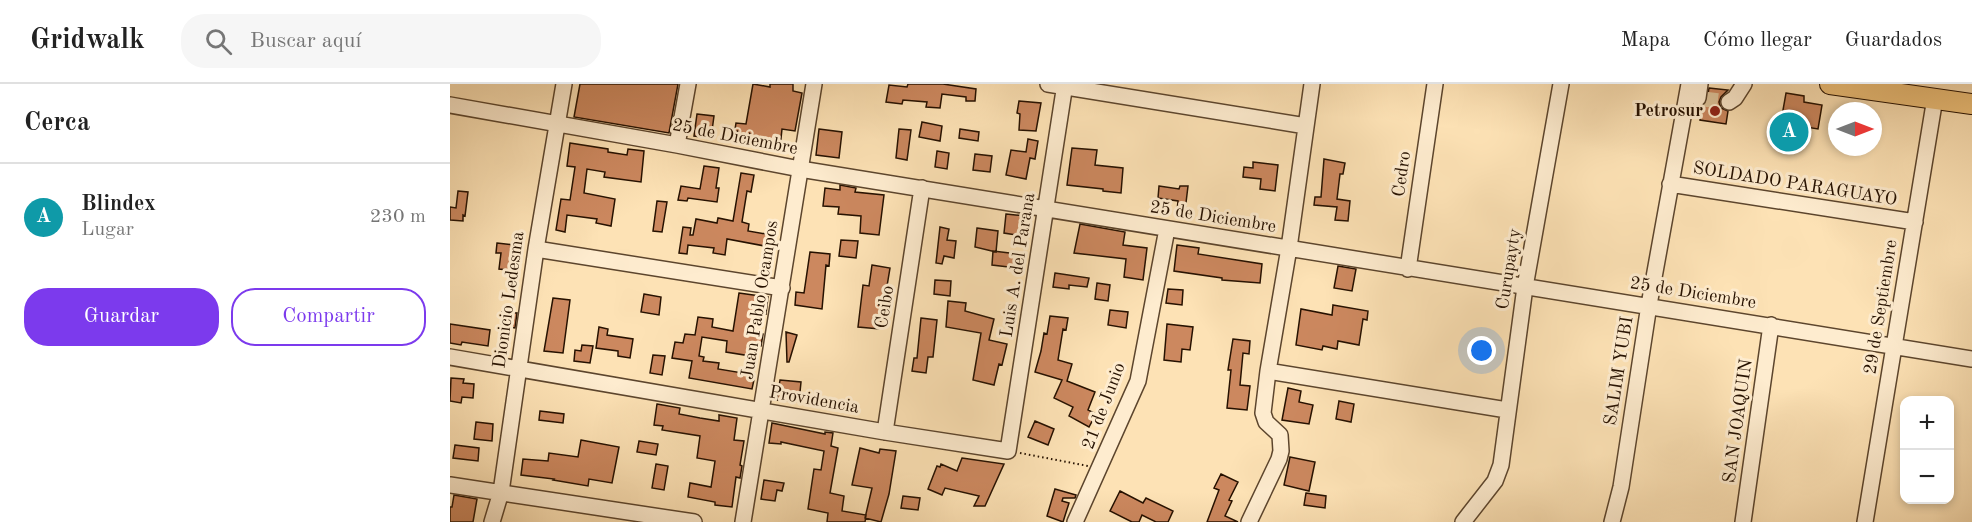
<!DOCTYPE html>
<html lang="es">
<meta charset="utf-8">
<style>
body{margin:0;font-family:"Old Standard TT",serif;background:#f6f6f6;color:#222}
.controls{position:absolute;right:18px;bottom:18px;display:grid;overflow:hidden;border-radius:12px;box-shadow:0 3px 9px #0003}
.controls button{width:54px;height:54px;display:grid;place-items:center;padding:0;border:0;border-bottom:2px solid #e0e0e0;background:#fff;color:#222;font:30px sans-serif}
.compass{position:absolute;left:1378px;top:18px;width:54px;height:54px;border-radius:50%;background:#fff;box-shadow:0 3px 9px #0003;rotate:90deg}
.you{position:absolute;left:1032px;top:267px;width:21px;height:21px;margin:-15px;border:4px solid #fff;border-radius:50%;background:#1a73e8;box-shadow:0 0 0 9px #1a73e833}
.badge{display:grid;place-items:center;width:39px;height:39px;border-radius:50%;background:#7c3aed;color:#fff;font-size:20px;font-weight:700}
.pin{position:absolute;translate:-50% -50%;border:3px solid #fff;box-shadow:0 2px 6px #0006}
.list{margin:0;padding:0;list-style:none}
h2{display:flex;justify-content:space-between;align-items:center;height:78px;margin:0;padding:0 24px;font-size:26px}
h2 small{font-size:20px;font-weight:400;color:#767676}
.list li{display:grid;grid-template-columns:39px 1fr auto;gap:18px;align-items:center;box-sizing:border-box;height:108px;padding:0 24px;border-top:2px solid #e0e0e0}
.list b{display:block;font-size:22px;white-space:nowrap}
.list p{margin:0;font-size:20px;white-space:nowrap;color:#767676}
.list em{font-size:20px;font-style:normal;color:#767676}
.actions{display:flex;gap:12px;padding:18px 24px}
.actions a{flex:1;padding:14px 0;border:2px solid #7c3aed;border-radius:24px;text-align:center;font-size:21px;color:#7c3aed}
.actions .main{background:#7c3aed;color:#fff}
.icon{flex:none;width:33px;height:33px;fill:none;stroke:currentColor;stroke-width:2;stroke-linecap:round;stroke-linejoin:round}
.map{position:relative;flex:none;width:1522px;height:438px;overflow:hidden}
header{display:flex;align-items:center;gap:36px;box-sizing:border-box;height:84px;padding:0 30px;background:#fff;border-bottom:2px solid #e0e0e0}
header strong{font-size:28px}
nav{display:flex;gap:33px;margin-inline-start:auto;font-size:21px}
.search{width:420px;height:54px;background:#f6f6f6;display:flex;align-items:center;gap:15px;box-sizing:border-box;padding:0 21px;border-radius:24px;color:#767676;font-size:22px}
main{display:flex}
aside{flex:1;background:#fff}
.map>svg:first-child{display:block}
.building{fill:#cc885f;stroke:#261100;stroke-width:1.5}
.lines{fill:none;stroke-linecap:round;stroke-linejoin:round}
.minor-tunnel{stroke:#ddc39a;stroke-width:15;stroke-dasharray:15 8;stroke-linecap:butt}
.minor-casing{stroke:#5c452d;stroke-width:18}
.major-casing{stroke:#261100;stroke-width:22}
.path{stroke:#261100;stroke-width:2;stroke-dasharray:1.5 3;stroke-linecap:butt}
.minor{stroke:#feeccf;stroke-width:15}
.major{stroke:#eec17a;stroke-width:20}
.poi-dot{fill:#8f2418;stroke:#feeccf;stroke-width:2}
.labels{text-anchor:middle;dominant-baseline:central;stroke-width:6;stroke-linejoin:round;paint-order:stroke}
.poi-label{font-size:18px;font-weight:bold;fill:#261100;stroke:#feeccf;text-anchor:end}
.street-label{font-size:18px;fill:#261100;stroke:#feeccf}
</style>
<header>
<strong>Gridwalk</strong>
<div class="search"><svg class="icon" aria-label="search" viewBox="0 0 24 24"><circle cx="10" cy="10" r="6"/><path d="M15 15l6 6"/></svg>Buscar aquí</div>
<nav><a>Mapa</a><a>Cómo llegar</a><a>Guardados</a></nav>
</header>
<main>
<aside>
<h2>Cerca<small></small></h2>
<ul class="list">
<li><span class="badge" style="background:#0f9aa8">A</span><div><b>Blindex</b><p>Lugar</p></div><em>230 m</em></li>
</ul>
<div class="actions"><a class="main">Guardar</a><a>Compartir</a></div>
</aside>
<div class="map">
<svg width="1522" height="438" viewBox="0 0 1522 438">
<rect width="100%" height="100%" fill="#fde2b5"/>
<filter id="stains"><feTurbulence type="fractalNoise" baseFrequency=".00333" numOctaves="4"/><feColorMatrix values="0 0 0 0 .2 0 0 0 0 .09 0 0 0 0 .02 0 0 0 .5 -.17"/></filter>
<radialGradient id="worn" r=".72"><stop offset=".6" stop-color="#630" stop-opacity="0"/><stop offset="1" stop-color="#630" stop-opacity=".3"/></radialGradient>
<path class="building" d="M130 0H228L219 49 124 33Z
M303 0 320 3V0H343V7L352 9 345 47 332 45 330 64 315 62V64L283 58 286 39 296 40Z
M458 0H493L526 5 525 17H516V13L492 10 490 24 476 23 477 18 453 16 452 20 436 18 439 1 457 3Z
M1259 4 1278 6 1271 13 1269 18 1271 24 1278 27 1276 40 1250 36 1252 23 1257 16Z
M1336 9 1354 12V18L1372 21 1368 45 1350 42 1346 63 1327 60Z
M569 17 591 19 586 47 569 46 570 30 567 29Z
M247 30 264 32 261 54 244 52Z
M472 38 492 42 490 57 469 53Z
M369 45 392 48 389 74 366 71Z
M449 45 461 46 457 76 446 74Z
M510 45 529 48 528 57 509 54Z
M578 55 588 57 585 75 580 74 576 95 556 91 561 66 576 68Z
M120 59 158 65V68L177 71 178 65 194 67 191 98 154 93 155 88 137 85 134 109 165 115 161 142 146 139 147 135 117 131 115 148 106 146 111 115 120 116 125 83 117 82Z
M622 64 647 66 645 81 673 84 671 109 653 107V105L617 101Z
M487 67 499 69 497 85 485 83Z
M525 70 542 72 540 88 523 86Z
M874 75 895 79 893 90H890L887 115 900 117 898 137 885 136 887 123 864 121 865 113H871Z
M803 78 828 81 825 107 810 105 811 95 793 93 794 83 803 84Z
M254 82 269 84 266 104H269L267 118 238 114 237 117 228 116 231 102 250 105Z
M291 89 304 91 301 108 297 107 292 138 299 140 298 147 322 151 320 163 277 155 275 171 263 169 264 164 238 161 237 170 229 169 233 143 241 144 240 151H243L246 135 267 139 268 134 283 137Z
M390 101 406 104 405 108 434 111 429 151 410 149 411 132 388 130 389 123 373 122 375 104 390 106Z
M709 102 729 105 730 102H738L735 127H727L728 117 708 114Z
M8 107 18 108 15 132 13 131V137L0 136V123L6 124Z
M207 117 217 118 212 148 203 147Z
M556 130 575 132 573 152 554 149Z
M630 140 675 148 673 161 697 164 693 196 674 193 676 175 624 169Z
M490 143 499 145 497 156 506 157 504 174 494 172 492 180 486 179Z
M527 144 548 147 546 168 525 163Z
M391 156 408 157 406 174 389 172Z
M47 159 65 161 64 172 69 173 67 187 49 185 51 169H46Z
M727 161 749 164 748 170 812 180 810 199 772 196V194L724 187Z
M543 167 568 170 567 184 542 181Z
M360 168 380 170 379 182 376 181 372 225 345 221 346 208 354 209Z
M422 181 440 184 435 214H433L430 245 408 243 413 201 419 202Z
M888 182 906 185 902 207 884 204Z
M605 189 639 194 637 203 619 201V205L603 203Z
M485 196 501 197 500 212 484 210Z
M647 199 660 201 658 217 645 215Z
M718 205 733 206 732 221 716 219Z
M289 209 318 213 316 230 306 228 302 248 313 250 311 262H307L306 269H301V272L276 268 277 257 252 253 249 272 254 273 253 277 269 279 268 285 305 291 302 305 239 294 242 277 222 274 225 258 233 259 235 250 245 251 248 233 263 235 262 243 283 247Z
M194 210 211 213 209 231 191 228Z
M103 214 120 216 113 269 94 267Z
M498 217 516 219 515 227 544 235 539 256 557 260 552 281 549 280 544 301 523 296 531 249 496 243Z
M883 221 918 227 917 236 913 235 909 261 888 257 887 265 873 262 872 266 846 261 851 225 882 231Z
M660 226 678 228 676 244 658 241Z
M52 228 67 229 65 244 51 242Z
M600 232 618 234 616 246 613 245 608 276 622 280 617 297 645 308 638 326 646 330 639 343 619 332 623 323 604 314 612 296 585 288 591 267 594 249 597 250Z
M471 234 487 236 483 273H478L476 289 462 287 464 274H467Z
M0 240 40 246 38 262 12 258 11 261 0 259Z
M717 240 743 243 740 266 732 265 731 278 714 276Z
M149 243 158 245 157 251 183 255 180 274 168 272V267L146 264Z
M336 248 347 251 339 278H337Z
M783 255 800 257 799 270 793 269 790 301 800 302 797 326 777 324 781 286H778Z
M132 261 143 262 140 279 124 277 125 266 131 267Z
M203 271 215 272 212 291 200 289Z
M1 294 14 295 13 299 24 300 23 314 12 313 11 319 0 317Z
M330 296 351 298 349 318 327 316Z
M838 304 851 307 849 318 863 321 859 340 832 336Z
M889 317 904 320 901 338 886 335Z
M207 320 230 324 229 330 250 334 269 337V331L287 334 284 356 294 357 290 381 292 382 290 394 286 393 282 423 265 421V418L238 413 240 399 261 403 265 377 247 374 250 352 212 346 213 342 204 341Z
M90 327 114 330 113 339 89 336Z
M585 337 604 345 598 361 578 353Z
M26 338 43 340 42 357 24 355Z
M322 339 375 350V348L383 349 381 362 388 364 380 409 394 412 392 427 416 431 415 438H377L378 429 358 425 364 385 371 386 374 367 331 358V360L319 359Z
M131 356 169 363 162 399 139 395 138 402 103 396 104 395 71 391 73 375 98 377 99 369 128 373Z
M189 357 208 360 206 371 187 368Z
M5 361 29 364 28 377 3 374Z
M410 364 429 369 430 365 446 367 439 410 431 438 415 434 422 404 402 401Z
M840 373 865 378 859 407 834 401Z
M512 374 554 380 535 422H524L529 412 495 404 492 411 478 405 487 382 490 383 491 380 507 387Z
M206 380 218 382 214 406 202 404Z
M771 390 788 398 779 416 782 417 775 432 788 438H757L769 406 764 404Z
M314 396 334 399 332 407 327 406 325 417 311 415Z
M605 405 626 411 625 414H613L612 417 619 419 613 438 597 432Z
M670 407 693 419 696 414 723 427 718 438H706L692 431 689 438H682L660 427Z
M856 409 876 412 875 424 854 421Z
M4 411 27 415 23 438H0V423H2Z
M453 412 470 414 468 426 451 424Z"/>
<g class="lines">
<path class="minor-tunnel" d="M1253 15 1279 18"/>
<g class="minor-casing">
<path id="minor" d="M598 0 856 42
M1248 14 1250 0
M1279 18 1285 14 1294 0
M0 21 227 61 350 85 1522 275
M227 61 238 0
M1220 100 1465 138
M86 165 332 204
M958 185 985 0
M0 273 435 348 558 367 615 0
M818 287 1057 326
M435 348 472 104
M0 401 244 438
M42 438 51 408 86 165 114 0
M293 438 364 0
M625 438 688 297 717 145
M799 438 829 375 831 367 830 351 816 338 813 329 818 287 839 164 862 0
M1013 438 1045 397 1051 381 1075 203 1111 0
M1162 438 1171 403 1199 221 1239 0
M1293 438 1321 241
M1415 438 1485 14"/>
</g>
<g class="major-casing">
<path id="major" d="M1380 0 1522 20"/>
</g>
<path class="path" d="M570 369 638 382"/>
<use href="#minor" class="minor"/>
<use href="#major" class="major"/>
</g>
<circle class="poi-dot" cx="1265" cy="27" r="6"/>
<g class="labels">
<g class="poi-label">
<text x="1253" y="27">Petrosur</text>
</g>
<g class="street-label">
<text transform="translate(285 53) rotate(11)">25 de Diciembre</text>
<text transform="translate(952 90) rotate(-82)">Cedro</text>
<text transform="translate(1345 100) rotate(9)">SOLDADO PARAGUAYO</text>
<text transform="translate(763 133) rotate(9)">25 de Diciembre</text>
<text transform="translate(568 181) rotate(-81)">Luis A. del Parana</text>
<text transform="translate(1059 185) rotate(-81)">Curupayty</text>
<text transform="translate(1243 209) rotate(9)">25 de Diciembre</text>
<text transform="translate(59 216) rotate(-82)">Dionicio Ledesma</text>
<text transform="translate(310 216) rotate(-81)">Juan Pablo Ocampos</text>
<text transform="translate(435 223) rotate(-81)">Ceibo</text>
<text transform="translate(1431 223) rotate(-81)">29 de Septiembre</text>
<text transform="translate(1169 287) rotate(-81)">SALIM YUBI</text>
<text transform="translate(364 316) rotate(10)">Providencia</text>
<text transform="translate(654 322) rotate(-69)">21 de Junio</text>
<text transform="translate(1288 337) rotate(-82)">SAN JOAQUIN</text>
</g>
</g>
<rect width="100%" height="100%" filter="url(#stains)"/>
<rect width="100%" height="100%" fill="url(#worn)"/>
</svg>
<div class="controls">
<button>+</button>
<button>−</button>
</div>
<svg class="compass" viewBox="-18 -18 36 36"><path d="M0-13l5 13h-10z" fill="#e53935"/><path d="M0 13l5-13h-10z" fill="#767676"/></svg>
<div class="you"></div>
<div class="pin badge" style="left:1339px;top:48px;background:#0f9aa8">A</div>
</div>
</main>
